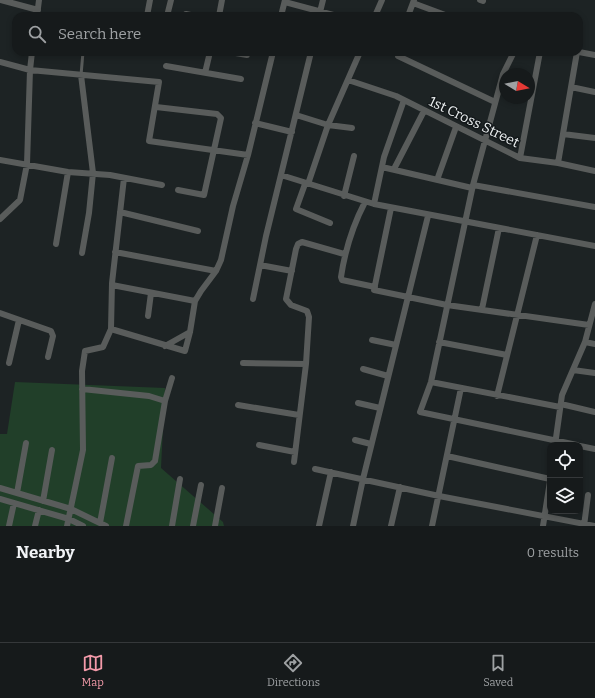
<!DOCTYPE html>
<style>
body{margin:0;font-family:Bitter,serif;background:#1f2324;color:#f1f3f6}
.controls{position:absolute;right:12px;bottom:12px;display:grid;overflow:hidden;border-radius:8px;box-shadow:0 2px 6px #0003}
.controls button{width:36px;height:36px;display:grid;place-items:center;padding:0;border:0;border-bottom:1px solid #35383a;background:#161a1b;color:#f1f3f6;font:20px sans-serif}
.compass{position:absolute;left:499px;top:68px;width:36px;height:36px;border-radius:50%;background:#161a1b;box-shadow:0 2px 6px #0003;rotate:100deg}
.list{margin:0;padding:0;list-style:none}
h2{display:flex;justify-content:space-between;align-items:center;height:52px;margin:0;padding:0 16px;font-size:17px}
h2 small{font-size:13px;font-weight:400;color:#9ea1a3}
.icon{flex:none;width:22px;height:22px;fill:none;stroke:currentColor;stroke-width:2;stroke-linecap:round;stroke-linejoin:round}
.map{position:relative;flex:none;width:595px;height:526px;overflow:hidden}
.search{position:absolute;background:#161a1b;box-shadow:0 2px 6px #0003;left:12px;right:12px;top:12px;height:44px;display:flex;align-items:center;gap:10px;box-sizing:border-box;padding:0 14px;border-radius:12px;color:#9ea1a3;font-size:15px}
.sheet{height:116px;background:#161a1b}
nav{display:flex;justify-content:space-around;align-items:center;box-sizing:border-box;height:56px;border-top:1px solid #35383a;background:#161a1b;font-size:11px;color:#9ea1a3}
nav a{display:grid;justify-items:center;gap:2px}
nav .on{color:#f39aa9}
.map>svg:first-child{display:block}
.green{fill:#213f29}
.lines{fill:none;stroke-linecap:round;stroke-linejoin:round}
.lane{stroke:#595c5b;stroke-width:3}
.street{stroke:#595c5b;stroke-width:6}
.labels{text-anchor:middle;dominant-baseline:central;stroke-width:3;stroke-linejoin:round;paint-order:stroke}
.street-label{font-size:14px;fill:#ebeff0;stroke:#14191b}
</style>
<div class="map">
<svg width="595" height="526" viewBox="0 0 595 526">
<rect width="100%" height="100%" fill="#1d2324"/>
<path class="green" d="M15 382 165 388 161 468 223 522 224 526H0V434H7Z"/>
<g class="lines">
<path class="lane" d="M81 75 83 52"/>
<path class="street" d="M1 0 38 10
M480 0 483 1
M285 2 337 16
M413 3 448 16
M186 14 195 16
M37 16 39 0
M147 16 150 0
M167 16 171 0
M219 16 222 0
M281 16 285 0
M319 16 323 0
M375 16 382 0
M408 16 414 0
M230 52 247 55
M399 52 398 56 495 102
M514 52 503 74 473 185 431 382 420 412 577 445
M579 52 595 55
M0 62 30 70 159 82 149 141 248 155
M166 66 241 79
M205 73 210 52
M81 75 93 173 89 213 82 253
M348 80 396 96 520 158 558 163 595 171
M571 87 595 92
M156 107 217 114 221 118 204 195 178 190
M296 115 328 125 360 52
M255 123 292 132
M563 134 595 138
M520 158 540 52
M0 160 68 172 110 175 162 185
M558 163 577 52
M382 167 472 188
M394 169 424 111
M281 175 374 204 595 246
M437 180 456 127
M305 184 296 209 330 223
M308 184 328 125 352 128
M473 185 595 207
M344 196 354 156
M365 202C352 227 345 250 341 277L342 280 375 287
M374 204 384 157 404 100
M391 208 374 290 447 305 589 325
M120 212 198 231
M0 219 20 200 27 164 30 70 32 52
M56 244 68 172
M115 252 216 271
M260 265 292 271
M112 285 195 301
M253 299 266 236 311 52
M482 309 499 228
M0 313 51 331 53 336 48 357
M148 316 151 293
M111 329 185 351 190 332 195 301 201 291 216 271 221 260 233 206 248 155 273 52
M372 340 396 345
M439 342 507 355
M585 342 595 344
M165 346 190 332
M9 363 19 320
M243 363 306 364
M363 369 388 376
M573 370 595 373
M431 382 560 407
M82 389 149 396 165 401
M497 396 537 235
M358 403 380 408
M561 404 595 412
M238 405 299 415
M355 440 371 444
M259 445 295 452
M555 445 562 395 585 342 595 304
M580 446 595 449
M447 456 550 479
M294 462 306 364 309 317 307 311 291 305 286 299 296 249 298 244 302 242 344 254
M315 469 439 496 595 526
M0 488 71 509 106 526
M17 493 26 443
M0 499 69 519 83 526
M43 501 52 450
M100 523 112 458
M9 526 14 503
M35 526 39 510
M67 526 83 450 82 371 85 351 103 347 111 329 112 283 124 178
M126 526 138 466 151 465 155 461 165 401 172 378
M172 526 180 479
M193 526 201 485
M215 526 222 488
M319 526 331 472
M353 526 363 479 428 216
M391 526 400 487
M432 526 461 388
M543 526 550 481
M584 526 588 495"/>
</g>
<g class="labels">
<g class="street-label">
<text transform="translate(474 122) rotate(26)">1st Cross Street</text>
</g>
</g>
</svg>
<div class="controls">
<button><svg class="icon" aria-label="locate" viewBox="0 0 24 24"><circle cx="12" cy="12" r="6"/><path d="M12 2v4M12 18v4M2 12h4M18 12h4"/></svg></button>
<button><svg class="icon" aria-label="layers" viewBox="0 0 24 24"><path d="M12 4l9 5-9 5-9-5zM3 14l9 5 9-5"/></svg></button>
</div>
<svg class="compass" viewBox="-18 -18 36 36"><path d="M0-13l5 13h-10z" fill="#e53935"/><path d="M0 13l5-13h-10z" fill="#9ea1a3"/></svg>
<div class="search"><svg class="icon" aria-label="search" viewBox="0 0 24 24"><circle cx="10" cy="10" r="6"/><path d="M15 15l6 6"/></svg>Search here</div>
</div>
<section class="sheet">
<h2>Nearby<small>0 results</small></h2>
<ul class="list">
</ul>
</section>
<nav>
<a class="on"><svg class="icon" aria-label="map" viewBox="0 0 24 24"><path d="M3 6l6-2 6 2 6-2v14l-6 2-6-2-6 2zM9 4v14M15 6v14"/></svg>Map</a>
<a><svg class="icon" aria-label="directions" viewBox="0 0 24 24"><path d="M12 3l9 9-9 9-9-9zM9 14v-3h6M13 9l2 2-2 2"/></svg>Directions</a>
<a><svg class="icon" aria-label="saved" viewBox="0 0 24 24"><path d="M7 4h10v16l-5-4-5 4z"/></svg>Saved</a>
</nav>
